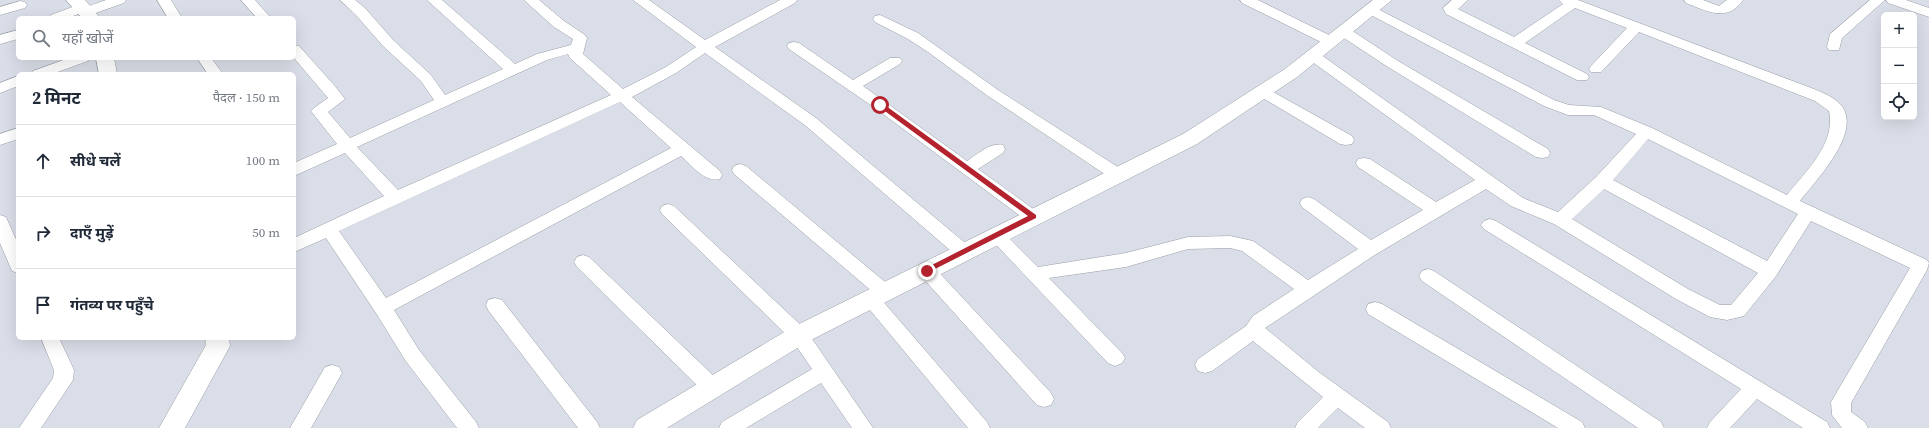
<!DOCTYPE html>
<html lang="hi">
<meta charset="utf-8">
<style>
body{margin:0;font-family:"Source Serif 4","Noto Sans Devanagari",serif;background:#f2f2f3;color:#1f2937}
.controls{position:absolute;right:12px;top:12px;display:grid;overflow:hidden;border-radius:6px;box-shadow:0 4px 16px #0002}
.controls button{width:36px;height:36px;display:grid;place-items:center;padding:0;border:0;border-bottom:1px solid #e0e1e3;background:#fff;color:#1f2937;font:20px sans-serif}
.stop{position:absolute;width:12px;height:12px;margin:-9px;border:3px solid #b3222d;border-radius:50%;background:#fff}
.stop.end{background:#b3222d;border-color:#fff;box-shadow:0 1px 4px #0008}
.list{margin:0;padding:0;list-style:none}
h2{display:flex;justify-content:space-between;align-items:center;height:52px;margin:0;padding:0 16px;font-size:17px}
h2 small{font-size:13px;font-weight:400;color:#747a83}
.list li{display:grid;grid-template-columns:26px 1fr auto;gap:12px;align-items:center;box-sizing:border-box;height:72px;padding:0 16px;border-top:1px solid #e0e1e3}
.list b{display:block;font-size:15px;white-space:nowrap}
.list em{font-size:13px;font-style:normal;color:#747a83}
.icon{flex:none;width:22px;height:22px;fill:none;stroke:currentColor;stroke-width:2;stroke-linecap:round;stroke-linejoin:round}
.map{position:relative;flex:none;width:1929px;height:428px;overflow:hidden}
.search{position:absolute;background:#fff;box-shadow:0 4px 16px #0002;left:16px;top:16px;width:280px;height:44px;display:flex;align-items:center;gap:10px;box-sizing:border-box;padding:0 14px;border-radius:6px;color:#747a83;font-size:15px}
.panel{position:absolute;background:#fff;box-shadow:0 4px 16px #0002;left:16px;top:72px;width:280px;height:268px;border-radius:6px}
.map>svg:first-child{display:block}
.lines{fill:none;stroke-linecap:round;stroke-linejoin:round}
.minor-casing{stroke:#9b9ea7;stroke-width:1}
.tertiary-casing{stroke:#9b9ea7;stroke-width:1}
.minor{fill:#fff;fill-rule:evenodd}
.tertiary{fill:#fff;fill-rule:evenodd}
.route{fill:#b3222d}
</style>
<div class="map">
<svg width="1929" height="428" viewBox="0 0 1929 428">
<rect width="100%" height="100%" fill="#dadee8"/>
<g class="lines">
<g class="minor-casing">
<path id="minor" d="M106 0H126L124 3 87 16 81 13 68 18H49L51 15 83 3 89 6Z
M157 0H171L182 18H168Z
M241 0H255L271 18H257Z
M340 0H355L365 8 393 40 431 75 445 95 503 69 427 0H442L515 64 537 54 571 45 573 39 554 27 524 0H539L564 21 585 35 587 38 583 54 623 89 666 67 696 47 633 0H649L705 40 780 0H797L795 3 715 47 816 118 970 247 973 252 970 257 964 258 958 257 806 126 705 53 676 73 632 97 720 171 722 175 720 179C705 183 691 165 681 156L394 310 419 350 476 422 479 428H457L405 360 376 313 326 238 294 252V238L384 196 345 153 294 176V163L337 144 311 111 314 108 328 98 294 58V45L299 46 334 85 345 99 328 112 350 138 434 100 421 81 383 46 355 14ZM568 54 570 58 611 95 398 190 357 147 547 60ZM620 102 671 148 386 298 339 231Z
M1240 0H1258L1335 38 1337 41 1335 44H1325L1242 3Z
M1452 0H1468L1458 9 1514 37 1563 4 1559 0H1578L1814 89C1823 93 1834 97 1841 105 1863 132 1816 180 1800 201L1927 260 1929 263 1927 270 1851 403V412L1865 422 1868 428H1842L1832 415 1831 402 1910 268 1811 221 1776 276 1744 316 1727 320 1710 317 1676 299 1554 224 1511 206 1486 189 1373 256 1265 328 1320 373 1388 422 1391 428H1365L1338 408 1318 428H1295L1298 422 1323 397 1253 341 1212 371 1205 373 1198 371 1195 365 1198 359 1246 326 1253 316 1294 289 1242 251 1230 248 1188 249 1126 267 1049 278 1122 353 1125 358 1122 363 1115 366 1108 363 987 235 990 231 996 229 1002 231 1038 267 1126 253 1188 237 1230 236 1253 241 1308 280 1358 249 1302 207 1300 203 1302 199 1308 197 1314 199 1371 240 1423 210 1358 167 1356 163 1358 159 1364 158 1370 159 1436 202 1475 180 1307 58 1305 55 1307 52H1317L1523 198 1558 212 1596 177 1636 134 1594 115H1568L1544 106 1365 12 1363 9 1365 6 1370 5 1554 100 1569 105 1601 107 1652 128 1787 195C1806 171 1836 144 1829 111L1815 101 1639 32 1601 72H1591L1589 69 1591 66 1627 28 1575 8 1525 43 1587 74 1589 77 1587 80H1577L1446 14 1443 8ZM1648 139 1798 214 1767 261 1613 180ZM1604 189 1758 273 1731 305H1720L1688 289 1572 219Z
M1684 0H1703L1719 6 1727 0H1743C1727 23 1707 11 1686 3Z
M1870 0H1885L1842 38 1839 50H1829L1827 47 1830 34Z
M1886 0H1906L1929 8V17L1888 3Z
M20 1 25 2 27 5 25 8 0 15V7Z
M880 15 918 33 998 90 1124 171 1126 175 1124 179 1118 181 1112 179 988 96 928 52 908 39 875 22 873 19 875 16Z
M1343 27 1348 28 1398 61 1548 149 1550 153 1548 157 1542 158 1536 157 1388 67 1338 34 1336 31 1338 28Z
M18 30V39L0 44V35Z
M794 42 799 43 853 80 890 58H900L902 61 900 64 863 86 967 161C978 154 990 142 1003 145L1005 149 1003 153 978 169 1039 213 1042 217 1039 221 1033 223 1027 221 875 108 789 49 787 46 789 43Z
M69 58H90L88 61 52 74H31L33 71Z
M197 58H211L223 74H208Z
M18 76V86L0 93V83Z
M1261 86 1266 88 1352 136 1354 140 1352 144 1346 145 1340 144 1256 94 1253 91 1256 88Z
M18 128V139L0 145V134Z
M740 164 746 166 891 287 894 292 891 297 885 299 880 298 987 422 990 428H968L865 304 862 299 865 294 874 293 734 174 732 170 734 166Z
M668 204 674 206 806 330 873 428H852L821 383 746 428H719L722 422 812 369 792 340 662 214 660 210 662 206Z
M0 215 6 217 18 244V273L12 271 0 243Z
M1490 219 1496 221 1827 422 1830 428H1803L1757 399 1730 428H1707L1710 422 1741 389 1484 229 1481 225 1484 221Z
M583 255 589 257 719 381 722 387 719 393 712 395 705 393 577 267 574 262 577 257Z
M927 264 933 266 1051 393 1054 399 1051 405 1044 407 1037 405 921 276 918 271 921 266Z
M1428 269 1434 271 1661 422 1664 428H1638L1422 281 1419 276 1422 271Z
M495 298 502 300 597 422 600 428H578L488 310 486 305 488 300Z
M1375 302 1382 304 1582 422 1585 428H1558L1368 314 1366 309 1368 304Z
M41 338H59L74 370 73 380 41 428H19L53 378 54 370Z
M332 365 339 367 342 373 311 428H290L325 367Z"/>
</g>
<g class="tertiary-casing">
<path id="tertiary" d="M66 0H85L100 18H82Z
M1373 0H1392L1297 77 1197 144 807 342 667 428H633L637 420 791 328 1183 134 1285 69Z
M96 58H114L117 74H99Z
M205 338H229L230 346 185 428H159L206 345Z"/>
</g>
<use href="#minor" class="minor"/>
<use href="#tertiary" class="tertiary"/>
</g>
<path class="route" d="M878 103H882L1036 215V218L929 272H924V269L1028 216 878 106Z"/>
</svg>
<div class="controls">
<button>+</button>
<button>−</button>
<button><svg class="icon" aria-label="locate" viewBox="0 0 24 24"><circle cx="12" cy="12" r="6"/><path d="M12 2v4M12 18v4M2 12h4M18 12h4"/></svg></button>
</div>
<div class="stop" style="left:880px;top:105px"></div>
<div class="stop end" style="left:927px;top:271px"></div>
<div class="search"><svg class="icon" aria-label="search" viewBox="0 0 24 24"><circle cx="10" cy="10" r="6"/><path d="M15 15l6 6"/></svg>यहाँ खोजें</div>
<section class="panel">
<h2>2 मिनट<small>पैदल · 150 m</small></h2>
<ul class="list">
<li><svg class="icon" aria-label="ahead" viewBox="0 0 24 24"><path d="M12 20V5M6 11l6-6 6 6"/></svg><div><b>सीधे चलें</b></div><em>100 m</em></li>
<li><svg class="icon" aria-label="right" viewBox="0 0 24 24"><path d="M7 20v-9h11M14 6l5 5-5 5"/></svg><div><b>दाएँ मुड़ें</b></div><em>50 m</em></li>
<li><svg class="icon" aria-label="arrive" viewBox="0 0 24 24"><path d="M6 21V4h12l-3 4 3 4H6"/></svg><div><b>गंतव्य पर पहुँचे</b></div></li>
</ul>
</section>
</div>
